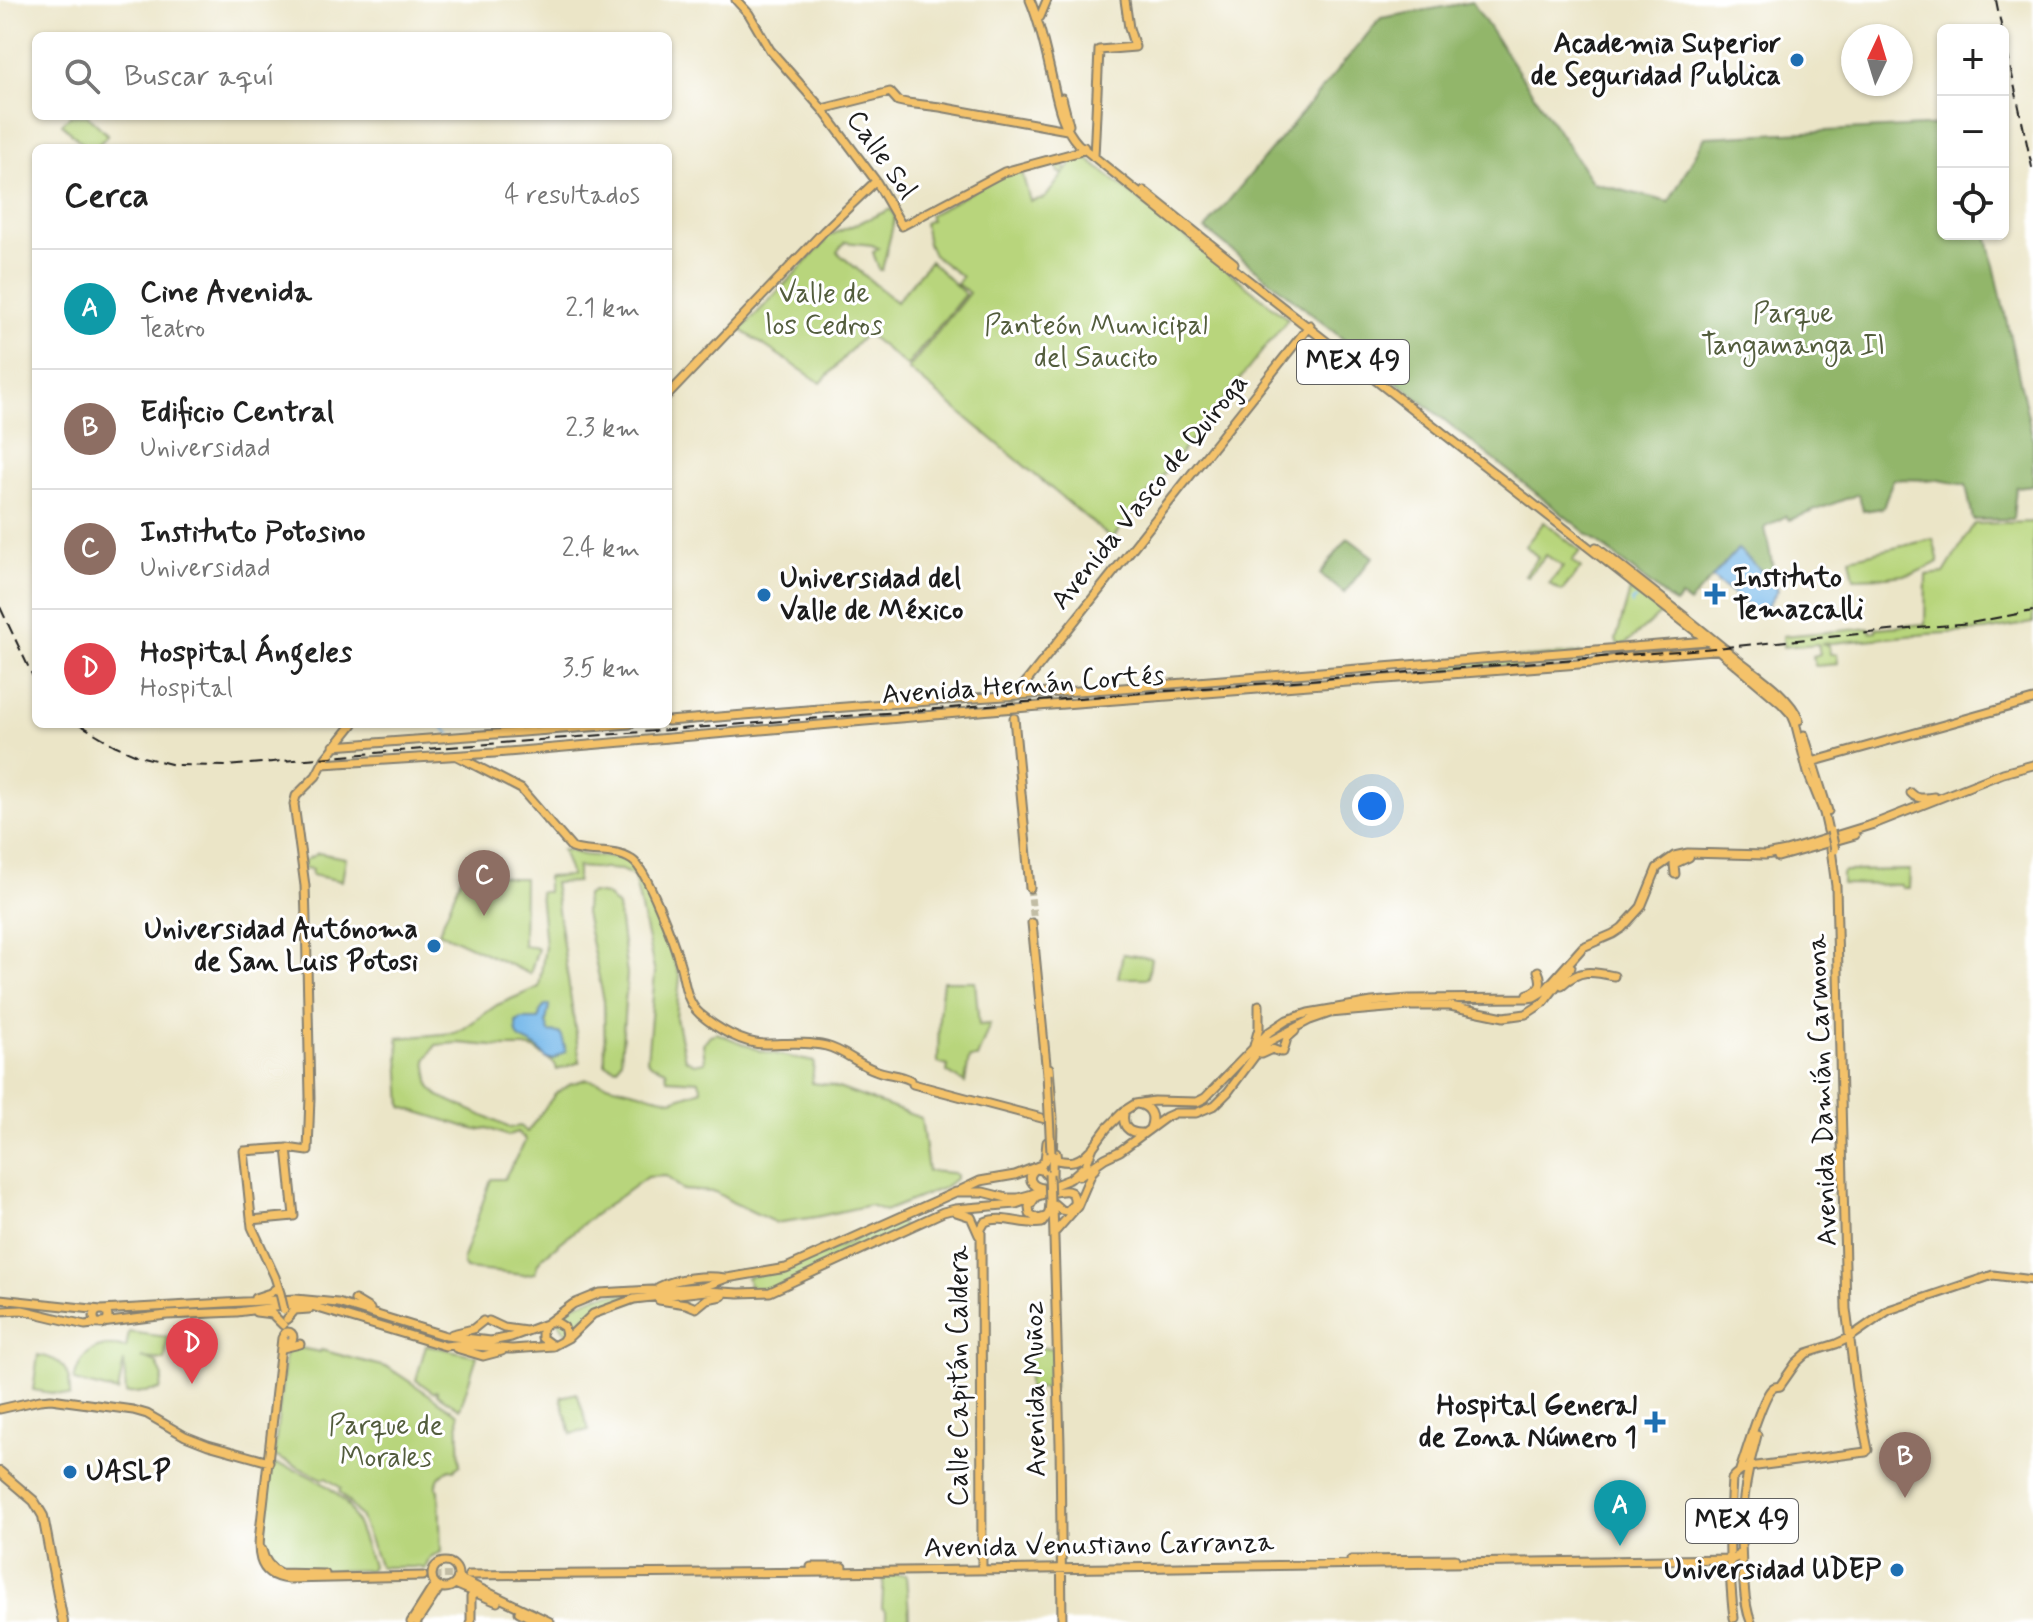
<!DOCTYPE html>
<html lang="es">
<meta charset="utf-8">
<style>
body{margin:0;font-family:Mynerve,sans-serif;background:#f2f2f2;color:#222}
.controls{position:absolute;right:24px;top:24px;display:grid;overflow:hidden;border-radius:12px;box-shadow:0 2px 6px #0004}
.controls button{width:72px;height:72px;display:grid;place-items:center;padding:0;border:0;border-bottom:2px solid #e0e0e0;background:#fff;color:#222;font:40px sans-serif}
.compass{position:absolute;left:1841px;top:24px;width:72px;height:72px;border-radius:50%;background:#fff;box-shadow:0 2px 6px #0004;rotate:4deg}
.you{position:absolute;left:1372px;top:806px;width:28px;height:28px;margin:-20px;border:6px solid #fff;border-radius:50%;background:#1a73e8;box-shadow:0 0 0 12px #1a73e833}
.badge{display:grid;place-items:center;width:52px;height:52px;border-radius:50%;background:#db2777;color:#fff;font-size:26px;font-weight:700}
.pin{position:absolute;translate:-50% -66px;filter:drop-shadow(0 2px 4px #0008)}
.pin::after{content:'';position:absolute;top:42px;width:28px;height:24px;background:inherit;clip-path:polygon(0 0,100% 0,50% 100%)}
.list{margin:0;padding:0;list-style:none}
h2{display:flex;justify-content:space-between;align-items:center;height:104px;margin:0;padding:0 32px;font-size:34px}
h2 small{font-size:26px;font-weight:400;color:#767676}
.list li{display:grid;grid-template-columns:52px 1fr auto;gap:24px;align-items:center;box-sizing:border-box;height:120px;padding:0 32px;border-top:2px solid #e0e0e0}
.list b{display:block;font-size:30px;white-space:nowrap}
.list p{margin:0;font-size:26px;white-space:nowrap;color:#767676}
.list em{font-size:26px;font-style:normal;color:#767676}
.icon{flex:none;width:44px;height:44px;fill:none;stroke:currentColor;stroke-width:2;stroke-linecap:round;stroke-linejoin:round}
.map{position:relative;flex:none;width:2033px;height:1622px;overflow:hidden}
.search{position:absolute;background:#fff;box-shadow:0 2px 6px #0004;left:32px;top:32px;width:640px;height:88px;display:flex;align-items:center;gap:20px;box-sizing:border-box;padding:0 28px;border-radius:12px;color:#767676;font-size:30px}
.panel{position:absolute;background:#fff;box-shadow:0 2px 6px #0004;left:32px;top:144px;width:640px;height:584px;border-radius:12px}
.map>svg:first-child{display:block}
.green{fill:#b8d57b;stroke:#6a784c;stroke-width:2;fill-rule:evenodd}
.forest{fill:#92b66b;stroke:#576944;stroke-width:2}
.water{fill:#74b8ea;stroke:#486a83;stroke-width:2}
.lines{fill:none;stroke-linecap:round;stroke-linejoin:round}
.stream{stroke:#74b8ea;stroke-width:2}
.major-tunnel{stroke:#c2bda5;stroke-width:7;stroke-dasharray:7 3.5;stroke-linecap:butt}
.major-casing{stroke:#848072;stroke-width:11}
.highway-casing{stroke:#848072;stroke-width:12}
.major{stroke:#f4c26a;stroke-width:7}
.highway{stroke:#f4c26a;stroke-width:8}
.rail{stroke:#1c1c1c;stroke-width:2;stroke-dasharray:12 6;stroke-linecap:butt}
.major-bridge-casing{stroke:#848072;stroke-width:11;stroke-linecap:butt}
.major-bridge{stroke:#f4c26a;stroke-width:7}
.poi-dot{fill:#1f6fb2;stroke:#fff;stroke-width:3}
.labels{text-anchor:middle;dominant-baseline:central;stroke-width:6;stroke-linejoin:round;paint-order:stroke}
.shield{fill:#fff;stroke:#606060;stroke-width:2}
.shield-label{font-size:26px;font-weight:bold;fill:#1c1c1c}
.poi-label{font-size:28px;font-weight:bold;fill:#1c1c1c;stroke:#fff;text-anchor:end}
.street-label{font-size:28px;fill:#1c1c1c;stroke:#fff}
.park-label{font-size:28px;fill:#535d3d;stroke:#fff}
</style>
<div class="map">
<svg width="2033" height="1622" viewBox="0 0 2033 1622">
<rect width="100%" height="100%" fill="#fff"/>
<filter id="ink" filterUnits="userSpaceOnUse"><feTurbulence type="fractalNoise" baseFrequency=".0125" numOctaves="2"/><feDisplacementMap in="SourceGraphic" scale="16" xChannelSelector="R" yChannelSelector="G"/><feConvolveMatrix kernelMatrix="1 2 1 2 8 2 1 2 1" color-interpolation-filters="sRGB"/></filter>
<filter id="wash" filterUnits="userSpaceOnUse"><feTurbulence type="fractalNoise" baseFrequency=".006" numOctaves="4" result="noise"/><feDisplacementMap in="SourceGraphic" scale="32" xChannelSelector="R" yChannelSelector="G"/><feGaussianBlur stdDeviation="1.8" result="paint"/><feColorMatrix in="noise" values="0 0 0 0 0 0 0 0 0 0 0 0 0 0 0 0 0 1.4 0 .05"/><feComposite in="paint" operator="in"/></filter>
<g filter="url(#wash)">
<rect width="100%" height="100%" fill="#ebe5c7"/>
<path class="green" d="M70 116H88L108 135 95 148H87L62 124Z
M1080 153 1288 319 1112 539 908 369 969 293 957 284 962 277 933 255 928 244 924 223 931 220 929 215C960 200 988 178 1021 169L1030 201 1045 198 1064 173H1059L1056 162 1062 160 1066 171Z
M891 209 895 217 882 270H879L873 252 878 248 872 245 845 242 837 252 896 302 930 261 965 294 907 366 866 333 821 383 741 330 825 242 826 237Z
M1544 522 1580 551 1572 561 1581 568 1562 591 1549 584 1563 567 1546 555 1528 576 1525 575 1538 557 1525 546Z
M2033 522V623L1985 631 1929 634 1821 644 1829 646 1830 654H1837L1838 664 1815 666 1813 656 1820 654 1818 644 1783 647V636L1870 628V632L1876 631V628L1925 624 1926 575 1944 573 1974 524Z
M1933 539 1939 562 1913 574 1886 577 1854 578 1850 558Z
M1630 590 1662 613 1665 610 1697 635 1695 639 1662 613 1625 644 1618 645 1616 640Z
M1580 653 1581 663 1440 674 1429 664Z
M562 850H566L583 855 622 858 636 866 649 895 680 977 676 1018 685 1059 694 1064 705 1062 703 1044 710 1035 717 1033 761 1051 814 1062 812 1083 830 1085 921 1118 928 1171 953 1173 956 1175V1178L943 1188 885 1211 870 1205 816 1217 776 1223 734 1203 715 1192 682 1190 666 1176 647 1177 589 1219 543 1257 538 1263 535 1273 524 1275 466 1269 463 1264V1258L491 1179H504L526 1140 517 1132 508 1136 487 1128 476 1130 402 1107 398 1038 454 1033 463 1029 497 1005 539 987 545 946 540 892H547V877L571 876ZM577 867 621 870 634 876 655 973 647 1060 652 1065 666 1070 667 1079 699 1081 702 1090 672 1100 586 1079 571 1084 556 1093 527 1132 520 1126 510 1128 439 1096 430 1087 426 1060 436 1045 458 1043 503 1047H525L534 1049 555 1064 557 1070 580 1062 554 883 577 882Z
M318 853 346 858 342 881 311 875 312 869 304 868V861Z
M467 863H470L469 868 474 870 511 878H524L523 946 538 948 530 974 439 932Z
M1910 870 1909 888H1902L1901 885 1842 884V873L1845 871Z
M592 893 606 895 618 907 627 974 621 1060 617 1068 605 1064 604 1001 585 913 586 895Z
M1123 954 1151 958 1148 978H1118Z
M943 981H975L979 1025 990 1024 977 1058H969L965 1083 947 1072 948 1066 938 1063 939 1014Z
M899 1220 904 1229 786 1283 764 1291H747L749 1282 746 1277 786 1270Z
M679 1290 596 1310 583 1318 567 1335 557 1319 576 1304 600 1295Z
M129 1332 168 1337 165 1360 141 1358 156 1362 163 1377 160 1390 126 1394 124 1361 118 1392 74 1381C80 1352 97 1341 126 1348Z
M426 1345 477 1356 460 1409 437 1394V1391L433 1392 416 1380Z
M298 1346 300 1348 320 1352 321 1350 389 1368 458 1414 460 1465 454 1470 450 1469C441 1474 436 1478 437 1489L439 1490 441 1552 430 1557 425 1569 419 1567H380L360 1516 339 1491 341 1488 326 1478 323 1479 274 1456 285 1357 289 1349Z
M1028 1348H1054V1388H1028Z
M38 1355C63 1359 71 1371 70 1396L33 1390Z
M577 1393 589 1430 571 1434 561 1397Z
M275 1464C302 1470 337 1486 351 1511 360 1527 365 1547 372 1565L371 1568 369 1570 282 1571 275 1568 267 1556 268 1553 262 1549 271 1470Z
M884 1575H906C907 1591 909 1605 909 1619H905L904 1621H886V1611L882 1608Z"/>
<path class="forest" d="M1472 2 1593 183 1669 202 1705 137 1943 125V234H1987L2033 439V485L2016 487 2013 519 1973 520 1966 485 1939 480 1893 479 1883 508 1863 511 1859 494 1789 520 1786 516 1765 528 1777 588 1738 549 1689 603 1681 597 1675 604 1205 229 1381 18Z
M1348 538 1373 557 1344 593 1320 574Z"/>
<path class="water" d="M1738 549 1775 584 1778 590 1761 616 1712 578Z
M545 1005H549V1007L546 1022 549 1032 559 1033 562 1036 566 1051 554 1059H547C544 1056 541 1051 537 1048 523 1037 516 1045 516 1022L522 1019H539L540 1012Z"/>
<g class="lines">
<path class="stream" d="M1632 605V601L1636 599
M440 724 450 734"/>
</g>
</g>
<g filter="url(#ink)">
<g class="lines">
<path class="major-tunnel" d="M1013 713 1014 697 1023 686
M1030 888 1034 923
M423 1576 469 1575"/>
<g class="major-casing">
<path id="major" d="M736 0 749 14 770 50 822 109 876 181 902 226 1004 172 1078 152 1084 147
M1030 0C1040 23 1045 49 1051 74 1057 99 1060 124 1078 144L1211 251 1708 641 1781 703 1792 715 1795 722 1808 773 1824 813 1828 831
M1040 17 1047 0
M1062 98 1069 125
M822 109 890 92 898 101 907 103 940 107 1067 130
M1094 157 1099 50 1135 47 1129 28 1125 0
M1144 191 1234 263
M668 395 824 231 876 181
M1596 547C1644 584 1691 621 1737 659 1757 675 1790 696 1799 720
M1023 686 1310 325
M1014 718 1030 888
M668 721 871 705 1122 688 1707 641
M1804 735 1828 811
M334 746 630 724
M457 756 521 789 572 848C591 855 614 848 632 860 647 869 674 943 680 964 685 981 685 1001 700 1014 716 1028 743 1044 765 1044 785 1044 806 1041 826 1046 843 1050 858 1064 875 1070 886 1075 899 1074 910 1080
M1808 763 2033 700
M323 764 495 753 1051 705 1592 663 1629 657 1725 649
M1911 793C1917 800 1925 798 1934 797
M1831 849 1836 886 1846 1309 1856 1388 1868 1450
M1778 857 1855 835
M1675 874 1674 864 1689 857
M1032 923 1047 1074
M1562 985C1580 969 1591 971 1614 976
M1528 994C1541 991 1543 982 1538 971
M1254 1046 1259 1028V1005
M1283 1052 1287 1038 1295 1031
M1261 1054 1272 1049 1280 1052
M1049 1068 1053 1118 1052 1178
M913 1084 1053 1121
M1137 1104C1150 1106 1155 1116 1150 1128
M1124 1114C1122 1126 1128 1133 1141 1133
M1056 1153 1057 1160C1071 1163 1079 1162 1089 1151
M1079 1176 1105 1158 1120 1151 1166 1117 1175 1113H1196L1215 1105 1228 1092 1260 1049 1270 1041 1310 1020 1330 1013 1409 1006H1450L1504 1017 1526 1014 1543 1003 1571 967
M1043 1188C1032 1187 1025 1177 1036 1169L1042 1170 1049 1178
M961 1190 980 1181 1015 1175 1041 1165 1045 1160 1047 1142
M1051 1193C1063 1190 1076 1187 1074 1204L1067 1211 1061 1210 1053 1203
M1035 1198 1029 1207 1030 1214 1038 1219 1045 1217
M1053 1204 1060 1444 1062 1622
M956 1212 971 1217 979 1235
M251 1220 294 1216 287 1148
M1056 1231 1077 1207 1092 1172 1096 1168
M659 1287C677 1278 704 1275 725 1278
M280 1293 275 1277 252 1227 244 1151 287 1148 308 1151 310 1097 306 919 305 886 294 804 296 796 316 776 325 759 353 724
M255 1298 270 1293 278 1287
M0 1299 101 1310 296 1299 338 1303 446 1336 491 1341 511 1337 546 1324 573 1304 600 1293 703 1287 727 1278 786 1268 956 1192H983L1007 1198H1018L1029 1195 1070 1179 1086 1165 1093 1147 1107 1128 1124 1111 1135 1104 1154 1101 1197 1102 1205 1098 1269 1032 1287 1020 1308 1013 1372 1002 1409 999 1528 998 1534 997 1544 991 1583 947 1613 934 1622 928 1641 907 1657 868 1674 856 1688 853 1765 855 1786 851 1874 824 2003 773 2033 765
M355 1300 370 1309
M659 1300 686 1304 696 1308 707 1299 722 1296
M94 1317a7 7 0 1 1 14 0a7 7 0 1 1-14 0Z
M0 1311 22 1310 85 1325 167 1315 237 1312 290 1305H308L445 1346 465 1344
M256 1312 272 1314 283 1325
M287 1319 295 1310 309 1309
M489 1321 504 1328 526 1331
M549 1322H556L564 1327 566 1335 563 1340
M546 1324 542 1328V1338L553 1346
M283 1337a5 5 0 1 1 10 0a5 5 0 1 1-10 0Z
M452 1334 473 1329 483 1321
M282 1338 261 1523C258 1548 254 1576 288 1579L423 1576
M463 1345 512 1349 553 1346 568 1338 593 1314 634 1299 706 1291 739 1293 770 1292 943 1212 955 1209 1016 1204 1055 1190
M283 1348 300 1344
M456 1348 483 1356 502 1351
M0 1409 40 1400 51 1399 133 1410 147 1414 185 1436 208 1445 269 1462
M1740 1470C1745 1456 1763 1394 1773 1388 1775 1386 1778 1387 1780 1386L1796 1363 1807 1353 1836 1344 1849 1338 1889 1310 1993 1275 2033 1280
M262 1550C264 1560 270 1568 280 1573L325 1574
M1351 1560 1455 1559
M432 1575a13 13 0 1 1 26 0a13 13 0 1 1-26 0Z
M982 1566 981 1229 985 1222C1002 1214 1023 1226 1042 1223L1049 1213 1050 1202
M811 1567H843
M469 1575 828 1572 1733 1559 1737 1557 1740 1552
M458 1578 550 1622
M455 1584 497 1602
M519 1612 538 1622
M1734 1618C1728 1572 1729 1526 1732 1479 1737 1473 1741 1470 1749 1467L1866 1452
M411 1622 435 1584
M417 1622 440 1587
M471 1622V1597L474 1594H478
M1751 1622C1746 1610 1745 1598 1744 1585 1737 1534 1743 1484 1757 1435"/>
</g>
<g class="highway-casing">
<path id="highway" d="M0 1472 34 1501 43 1516 63 1622"/>
</g>
<use href="#major" class="major"/>
<use href="#highway" class="highway"/>
<path class="rail" d="M1996 0 2002 30
M2003 33 2033 172
M0 607 36 683
M79 724 114 745 139 756 175 765 226 766 399 751 1716 648 1970 623 2033 611"/>
<g class="major-bridge-casing">
<path id="major-bridge" d="M1831 831 1835 850
M1047 1074 1051 1153
M1049 1174 1050 1202
M280 1293 284 1310"/>
</g>
<use href="#major-bridge" class="major-bridge"/>
</g>
</g>
<g class="poi-dot">
<circle cx="1797" cy="60" r="8"/>
<path d="M1711 582h8v8h8v8h-8v8h-8v-8h-8v-8h8z"/>
<circle cx="764" cy="595" r="8"/>
<circle cx="434" cy="946" r="8"/>
<path d="M1651 1410h8v8h8v8h-8v8h-8v-8h-8v-8h8z"/>
<circle cx="70" cy="1472" r="8"/>
<circle cx="1897" cy="1570" r="8"/>
</g>
<g class="labels">
<g class="shield">
<rect x="1297" y="340" width="112" height="44" rx="6"/>
<rect x="1686" y="1499" width="112" height="44" rx="6"/>
</g>
<g class="shield-label">
<text x="1353" y="362">MEX 49</text>
<text x="1742" y="1521">MEX 49</text>
</g>
<g class="poi-label">
<text x="1781" y="44">Academia Superior<tspan x="1781" dy="32">de Seguridad Publica</tspan></text>
<text x="1733" y="578" text-anchor="start">Instituto<tspan x="1733" dy="32">Temazcalli</tspan></text>
<text x="780" y="579" text-anchor="start">Universidad del<tspan x="780" dy="32">Valle de México</tspan></text>
<text x="418" y="930">Universidad Autónoma<tspan x="418" dy="32">de San Luis Potosi</tspan></text>
<text x="1637" y="1406">Hospital General<tspan x="1637" dy="32">de Zona Número 1</tspan></text>
<text x="86" y="1472" text-anchor="start">UASLP</text>
<text x="1881" y="1570">Universidad UDEP</text>
</g>
<g class="street-label">
<text transform="translate(881 155) rotate(55)">Calle Sol</text>
<text transform="translate(1150 492) rotate(-51)">Avenida Vasco de Quiroga</text>
<text transform="translate(1023 686) rotate(-4)">Avenida Hernán Cortés</text>
<text transform="translate(1823 1090) rotate(-92)">Avenida Damián Carmona</text>
<text transform="translate(959 1376) rotate(-90)">Calle Capitán Caldera</text>
<text transform="translate(1036 1389) rotate(-91)">Avenida Muñoz</text>
<text transform="translate(1099 1546) rotate(-1)">Avenida Venustiano Carranza</text>
</g>
<g class="park-label">
<text x="824" y="294">Valle de<tspan x="824" dy="32">los Cedros</tspan></text>
<text x="1793" y="314">Parque<tspan x="1793" dy="32">Tangamanga II</tspan></text>
<text x="1096" y="326">Panteón Municipal<tspan x="1096" dy="32">del Saucito</tspan></text>
<text x="386" y="1426">Parque de<tspan x="386" dy="32">Morales</tspan></text>
</g>
</g>
</svg>
<div class="controls">
<button>+</button>
<button>−</button>
<button><svg class="icon" aria-label="locate" viewBox="0 0 24 24"><circle cx="12" cy="12" r="6"/><path d="M12 2v4M12 18v4M2 12h4M18 12h4"/></svg></button>
</div>
<svg class="compass" viewBox="-18 -18 36 36"><path d="M0-13l5 13h-10z" fill="#e53935"/><path d="M0 13l5-13h-10z" fill="#767676"/></svg>
<div class="you"></div>
<div class="pin badge" style="left:1620px;top:1546px;background:#0f9aa8">A</div>
<div class="pin badge" style="left:1905px;top:1498px;background:#8d6e63">B</div>
<div class="pin badge" style="left:484px;top:916px;background:#8d6e63">C</div>
<div class="pin badge" style="left:192px;top:1384px;background:#e0444e">D</div>
<div class="search"><svg class="icon" aria-label="search" viewBox="0 0 24 24"><circle cx="10" cy="10" r="6"/><path d="M15 15l6 6"/></svg>Buscar aquí</div>
<section class="panel">
<h2>Cerca<small>4 resultados</small></h2>
<ul class="list">
<li><span class="badge" style="background:#0f9aa8">A</span><div><b>Cine Avenida</b><p>Teatro</p></div><em>2.1 km</em></li>
<li><span class="badge" style="background:#8d6e63">B</span><div><b>Edificio Central</b><p>Universidad</p></div><em>2.3 km</em></li>
<li><span class="badge" style="background:#8d6e63">C</span><div><b>Instituto Potosino</b><p>Universidad</p></div><em>2.4 km</em></li>
<li><span class="badge" style="background:#e0444e">D</span><div><b>Hospital Ángeles</b><p>Hospital</p></div><em>3.5 km</em></li>
</ul>
</section>
</div>
